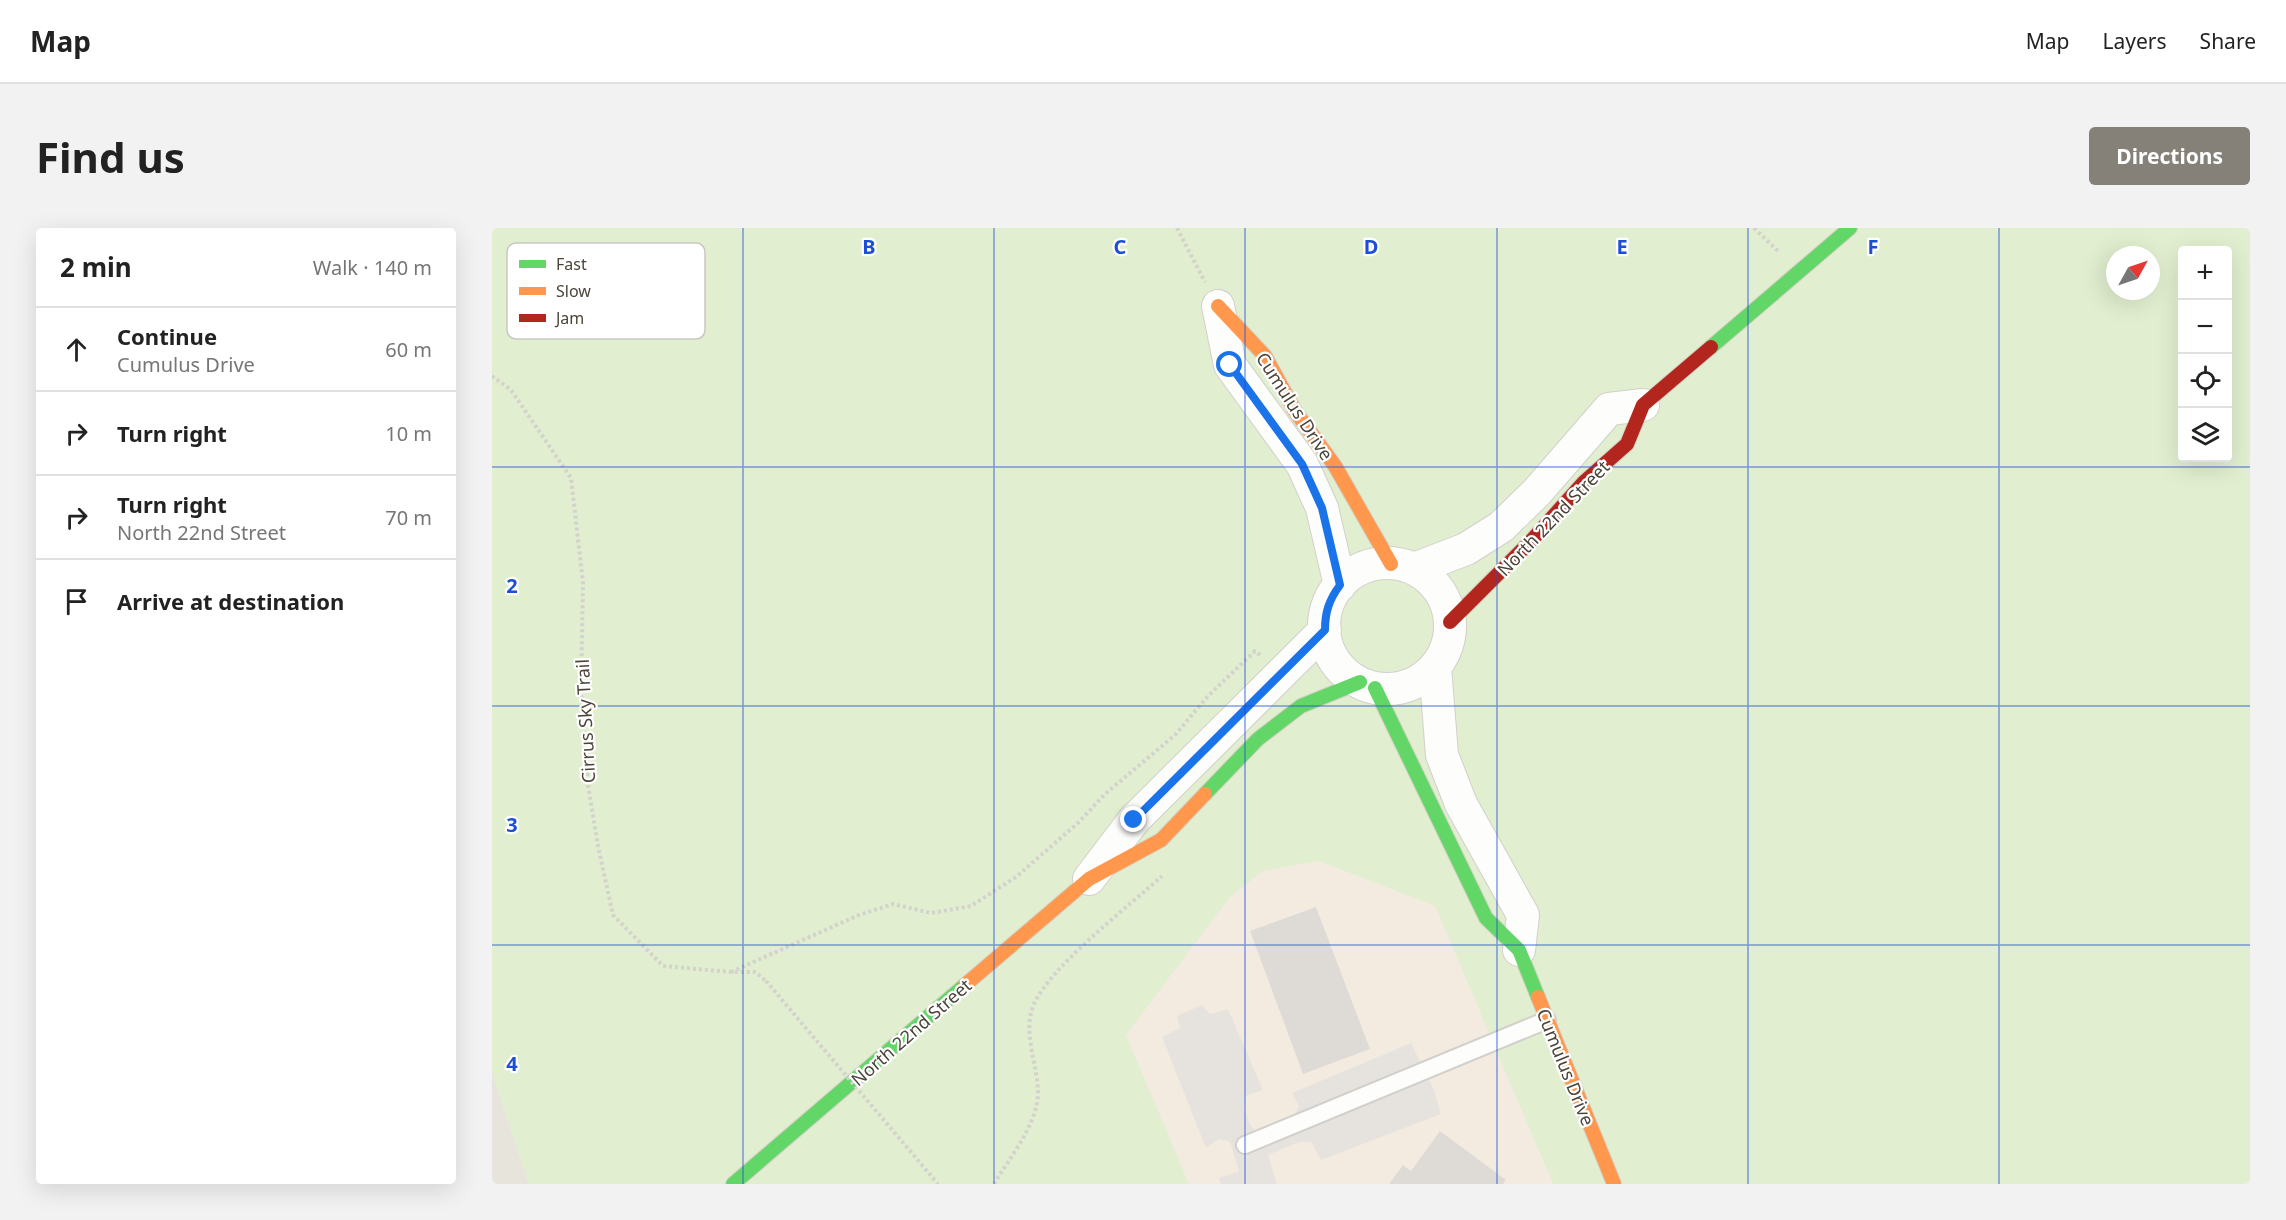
<!DOCTYPE html>
<meta charset="utf-8">
<style>
body{margin:0;font-family:"Noto Sans",sans-serif;background:#f2f2f2;color:#222}
.controls{position:absolute;right:18px;top:18px;display:grid;overflow:hidden;border-radius:6px;box-shadow:0 6px 24px #0002}
.controls button{width:54px;height:54px;display:grid;place-items:center;padding:0;border:0;border-bottom:2px solid #e0e0e0;background:#fff;color:#222;font:30px sans-serif}
.compass{position:absolute;left:1614px;top:18px;width:54px;height:54px;border-radius:50%;background:#fff;box-shadow:0 6px 24px #0002;rotate:50deg}
.stop{position:absolute;width:18px;height:18px;margin:-14px;border:4px solid #1a73e8;border-radius:50%;background:#fff}
.stop.end{background:#1a73e8;border-color:#fff;box-shadow:0 2px 6px #0008}
.list{margin:0;padding:0;list-style:none}
h2{display:flex;justify-content:space-between;align-items:center;height:78px;margin:0;padding:0 24px;font-size:26px}
h2 small{font-size:20px;font-weight:400;color:#767676}
.list li{display:grid;grid-template-columns:39px 1fr auto;gap:18px;align-items:center;box-sizing:border-box;height:84px;padding:0 24px;border-top:2px solid #e0e0e0}
.list b{display:block;font-size:22px;white-space:nowrap}
.list p{margin:0;font-size:20px;white-space:nowrap;color:#767676}
.list em{font-size:20px;font-style:normal;color:#767676}
.icon{flex:none;width:33px;height:33px;fill:none;stroke:currentColor;stroke-width:2;stroke-linecap:round;stroke-linejoin:round}
.map{position:relative;flex:none;width:1758px;height:956px;overflow:hidden;border-radius:6px}
header{display:flex;align-items:center;gap:36px;box-sizing:border-box;height:84px;padding:0 30px;background:#fff;border-bottom:2px solid #e0e0e0}
header strong{font-size:28px}
nav{display:flex;gap:33px;margin-inline-start:auto;font-size:21px}
.intro{display:flex;align-items:center;justify-content:space-between;box-sizing:border-box;height:144px;padding:0 36px}
h1{margin:0;font-size:42px}
.button{padding:15px 27px;border-radius:6px;background:#868178;color:#fff;font-size:21px;font-weight:700}
main{display:flex;gap:36px;padding:0 36px}
aside{flex:1;background:#fff;border-radius:6px;box-shadow:0 6px 24px #0002}
.map>svg:first-child{display:block}
.residential{fill:#e7e4dc}
.commercial{fill:#f3ebdf}
.green{fill:#e1eecf;fill-rule:evenodd}
.parking{fill:#e6e3df}
.building{fill:#dedbd6}
.lines{fill:none;stroke-linecap:round;stroke-linejoin:round}
.lane-casing{stroke:#d2d0cb;stroke-width:20}
.street-casing{stroke:#d2d0cb;stroke-width:34}
.fast-casing{stroke:#d3cfc5;stroke-width:16}
.slow-casing{stroke:#d3cfc5;stroke-width:16}
.jam-casing{stroke:#d3cfc5;stroke-width:16}
.path{stroke:#d3d2cc;stroke-width:4;stroke-dasharray:3 3;stroke-linecap:butt}
.lane{stroke:#fdfdfc;stroke-width:16}
.street{stroke:#fdfdfc;stroke-width:32}
.fast{stroke:#63d668;stroke-width:14}
.slow{stroke:#ff974d;stroke-width:14}
.jam{stroke:#b3261e;stroke-width:14}
.path-bridge{stroke:#d3d2cc;stroke-width:4;stroke-dasharray:3 3;stroke-linecap:butt}
.route{stroke:#1a73e8;stroke-width:8}
.grid{fill:none;stroke:#1d4ed8;stroke-width:1.5;stroke-opacity:0.55}
.labels{text-anchor:middle;dominant-baseline:central;stroke-width:4.5;stroke-linejoin:round;paint-order:stroke}
.street-label{font-size:18px;fill:#4b4439;stroke:#fff}
.key{fill:#fff;stroke:#c9c7c4;stroke-width:1.5}
.key-label{font-size:16px;fill:#4b4439}
.grid-label{font-size:20px;text-anchor:middle;font-weight:bold;fill:#1d4ed8;stroke:#fff;stroke-width:4.5;stroke-linejoin:round;paint-order:stroke}
</style>
<header>
<strong>Map</strong>
<nav><a>Map</a><a>Layers</a><a>Share</a></nav>
</header>
<div class="intro"><h1>Find us</h1><a class="button">Directions</a></div>
<main>
<aside>
<h2>2 min<small>Walk · 140 m</small></h2>
<ul class="list">
<li><svg class="icon" aria-label="ahead" viewBox="0 0 24 24"><path d="M12 20V5M6 11l6-6 6 6"/></svg><div><b>Continue</b><p>Cumulus Drive</p></div><em>60 m</em></li>
<li><svg class="icon" aria-label="right" viewBox="0 0 24 24"><path d="M7 20v-9h11M14 6l5 5-5 5"/></svg><div><b>Turn right</b></div><em>10 m</em></li>
<li><svg class="icon" aria-label="right" viewBox="0 0 24 24"><path d="M7 20v-9h11M14 6l5 5-5 5"/></svg><div><b>Turn right</b><p>North 22nd Street</p></div><em>70 m</em></li>
<li><svg class="icon" aria-label="arrive" viewBox="0 0 24 24"><path d="M6 21V4h12l-3 4 3 4H6"/></svg><div><b>Arrive at destination</b></div></li>
</ul>
</aside>
<div class="map">
<svg width="1758" height="956" viewBox="0 0 1758 956">
<rect width="100%" height="100%" fill="#f4f2ee"/>
<path class="residential" d="M0 844 37 956H0Z"/>
<path class="commercial" d="M827 633 943 678 1061 956H697L634 807 738 669 771 643Z"/>
<path class="green" d="M0 0H1758V956H1061L943 678 827 633 771 643 738 669 634 807 697 956H37L0 844ZM1690 22H1736V230H1690ZM1623 27H1659V63H1623Z"/>
<path class="parking" d="M710 777 718 786 736 781 771 862 753 868 752 881 758 897 765 904 802 888 807 878 800 865 919 815 942 862 949 886 829 932 819 914H807L776 927 785 956H729L727 950 747 943 738 914 727 911 714 920 670 809 688 800 685 788Z"/>
<path class="building" d="M824 679 878 821 811 846 758 703Z
M948 903 1014 952 1011 956H897L911 937 919 943Z"/>
<g class="lines">
<g class="lane-casing">
<path id="lane" d="M753 917 1055 792"/>
</g>
<g class="street-casing">
<path id="street" d="M726 78 738 137 810 236 830 280 848 357
M832 398a63 63 0 1 1 126 0a63 63 0 1 1-126 0Z
M922 341 974 321 1009 299 1044 265 1117 181 1151 177
M943 439 950 527 969 576 1031 687 1027 722
M597 651 642 592 833 402"/>
</g>
<g class="fast-casing">
<path id="fast" d="M1219 119 1358 0
M883 460 994 690 1027 722 1046 769
M713 566 766 511 809 478 868 454
M241 956 473 757"/>
</g>
<g class="slow-casing">
<path id="slow" d="M726 78 773 128 803 183 843 238 899 336
M473 757 597 651 669 612 713 566
M1046 769 1122 956"/>
</g>
<g class="jam-casing">
<path id="jam" d="M958 394 1039 313 1092 254 1135 216 1151 177 1219 119"/>
</g>
<path class="path" d="M685 0 713 54
M1262 0 1287 24
M0 148 19 162 79 250 91 355 89 463 96 557 106 618 121 687 171 738 239 744H263L274 753
M239 744 367 687 401 676 439 685 479 678 524 649 587 594 613 566 683 507 716 468 763 423 768 427
M502 956C518 929 547 895 546 862 545 835 530 803 542 776 559 738 637 678 670 648"/>
<use href="#lane" class="lane"/>
<use href="#street" class="street"/>
<use href="#fast" class="fast"/>
<use href="#slow" class="slow"/>
<use href="#jam" class="jam"/>
<path class="path-bridge" d="M274 753 446 956"/>
</g>
<g class="lines">
<path class="route" d="M642 592 833 402C833 384 837 372 848 357L830 280 810 236 738 137"/>
</g>
<path class="grid" d="M251 0V956M502 0V956M753 0V956M1005 0V956M1256 0V956M1507 0V956M0 239H1758M0 478H1758M0 717H1758"/>
<g class="labels">
<g class="street-label">
<text transform="translate(803 178) rotate(57)">Cumulus Drive</text>
<text transform="translate(1061 290) rotate(-46)">North 22nd Street</text>
<text transform="translate(93 493) rotate(-93)">Cirrus Sky Trail</text>
<text transform="translate(419 804) rotate(-41)">North 22nd Street</text>
<text transform="translate(1074 839) rotate(68)">Cumulus Drive</text>
</g>
</g>
<rect x="15" y="15" width="198" height="96" rx="9" class="key"/>
<rect x="27" y="32" width="27" height="8" fill="#63d668"/>
<rect x="27" y="59" width="27" height="8" fill="#ff974d"/>
<rect x="27" y="86" width="27" height="8" fill="#b3261e"/>
<g class="key-label">
<text x="64" y="42">Fast</text>
<text x="64" y="69">Slow</text>
<text x="64" y="96">Jam</text>
</g>
<g class="grid-label">
<text x="377" y="26">B</text>
<text x="628" y="26">C</text>
<text x="879" y="26">D</text>
<text x="1130" y="26">E</text>
<text x="1381" y="26">F</text>
<text x="20" y="365">2</text>
<text x="20" y="604">3</text>
<text x="20" y="843">4</text>
</g>
</svg>
<div class="controls">
<button>+</button>
<button>−</button>
<button><svg class="icon" aria-label="locate" viewBox="0 0 24 24"><circle cx="12" cy="12" r="6"/><path d="M12 2v4M12 18v4M2 12h4M18 12h4"/></svg></button>
<button><svg class="icon" aria-label="layers" viewBox="0 0 24 24"><path d="M12 4l9 5-9 5-9-5zM3 14l9 5 9-5"/></svg></button>
</div>
<svg class="compass" viewBox="-18 -18 36 36"><path d="M0-13l5 13h-10z" fill="#e53935"/><path d="M0 13l5-13h-10z" fill="#767676"/></svg>
<div class="stop" style="left:738px;top:137px"></div>
<div class="stop end" style="left:642px;top:592px"></div>
</div>
</main>
